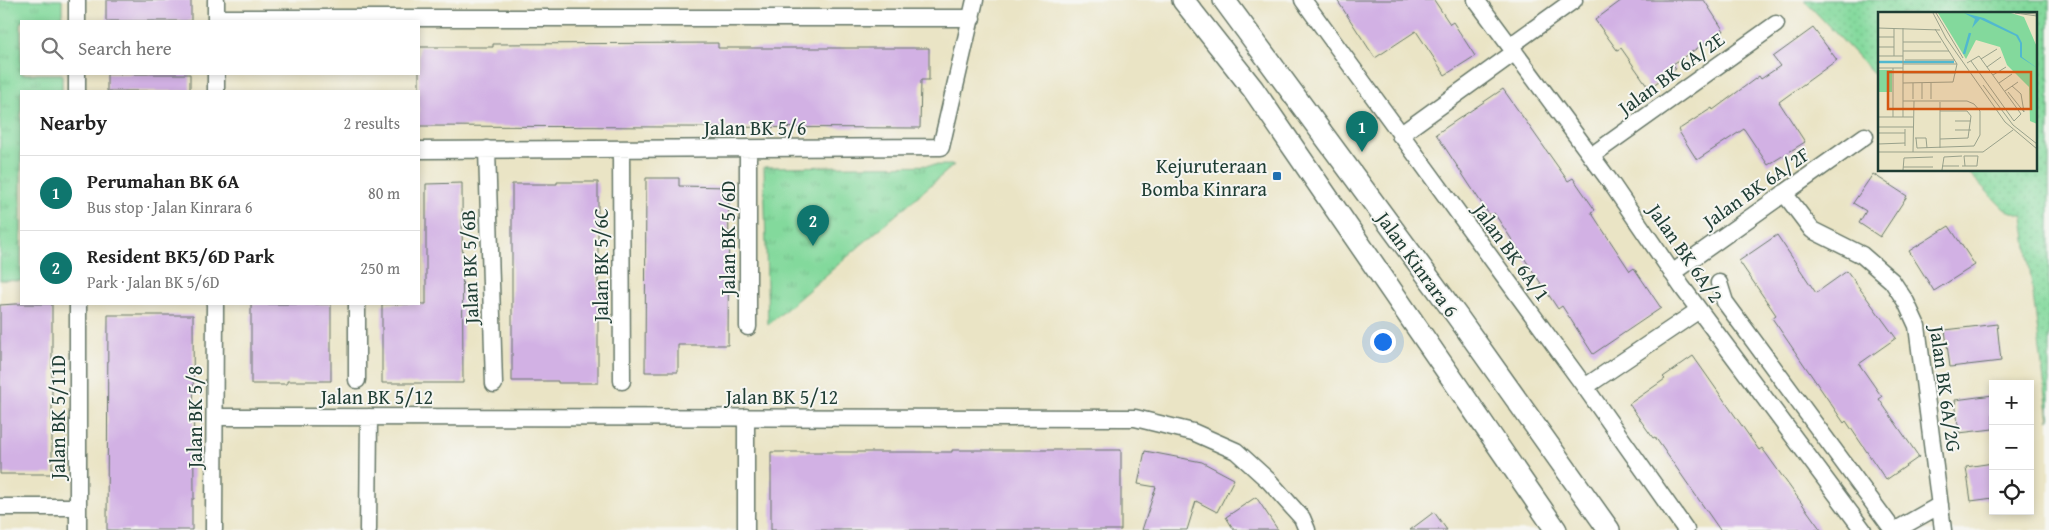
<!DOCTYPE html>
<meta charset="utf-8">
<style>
body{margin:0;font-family:"Gentium Book Plus",serif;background:#f2f2f2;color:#222}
.controls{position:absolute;right:15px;bottom:15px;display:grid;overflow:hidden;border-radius:0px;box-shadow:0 2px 8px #0003}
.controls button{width:45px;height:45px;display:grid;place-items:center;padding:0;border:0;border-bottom:1px solid #e0e0e0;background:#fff;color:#222;font:25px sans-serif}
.you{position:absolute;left:1382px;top:341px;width:18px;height:18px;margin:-12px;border:4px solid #fff;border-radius:50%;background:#1a73e8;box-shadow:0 0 0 8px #1a73e833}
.badge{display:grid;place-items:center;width:32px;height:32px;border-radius:50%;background:#0f766e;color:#fff;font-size:16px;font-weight:700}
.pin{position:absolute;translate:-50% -41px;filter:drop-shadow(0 1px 2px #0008)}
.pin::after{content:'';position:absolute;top:26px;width:18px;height:15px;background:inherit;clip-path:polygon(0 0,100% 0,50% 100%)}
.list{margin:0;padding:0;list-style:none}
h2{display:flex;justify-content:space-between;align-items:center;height:65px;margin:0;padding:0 20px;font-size:21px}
h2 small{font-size:16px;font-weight:400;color:#767676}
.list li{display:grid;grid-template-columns:32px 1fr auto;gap:15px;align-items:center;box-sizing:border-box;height:75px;padding:0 20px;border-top:1px solid #e0e0e0}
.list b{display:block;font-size:19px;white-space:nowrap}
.list p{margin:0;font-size:16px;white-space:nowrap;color:#767676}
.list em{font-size:16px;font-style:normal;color:#767676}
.icon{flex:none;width:28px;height:28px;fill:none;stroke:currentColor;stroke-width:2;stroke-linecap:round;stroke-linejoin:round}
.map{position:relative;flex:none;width:2049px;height:530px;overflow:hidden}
.search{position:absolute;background:#fff;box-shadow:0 2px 8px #0003;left:20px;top:20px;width:400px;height:55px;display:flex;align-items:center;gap:12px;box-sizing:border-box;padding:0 18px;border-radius:0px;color:#767676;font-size:19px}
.panel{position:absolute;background:#fff;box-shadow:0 2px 8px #0003;left:20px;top:90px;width:400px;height:215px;border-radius:0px}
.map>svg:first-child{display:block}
.grass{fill:url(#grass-dots);stroke:#518b68}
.park{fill:url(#park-tufts);stroke:#518b68}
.building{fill:#d2b1e4}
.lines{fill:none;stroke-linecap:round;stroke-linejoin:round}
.minor-casing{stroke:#667767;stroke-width:19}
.major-casing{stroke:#667767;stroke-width:24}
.minor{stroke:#fff;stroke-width:16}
.major{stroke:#fff;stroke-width:21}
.poi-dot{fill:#1f6fb2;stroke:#f6f6f2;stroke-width:2}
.labels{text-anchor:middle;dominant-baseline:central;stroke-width:4;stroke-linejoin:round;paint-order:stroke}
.street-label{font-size:20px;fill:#1f3d34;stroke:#f6f6f2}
.poi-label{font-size:20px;fill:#1f3d34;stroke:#f6f6f2;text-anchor:end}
.inset-river{fill:none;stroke:#51b8cf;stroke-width:2.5}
.inset-road{fill:none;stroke:#99a18b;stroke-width:1}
.view{fill:#d45610;fill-opacity:0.15;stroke:#d45610;stroke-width:2.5}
.inset-edge{fill:none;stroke:#1f3d34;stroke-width:2.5}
</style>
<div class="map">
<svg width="2049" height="530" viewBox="0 0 2049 530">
<defs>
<pattern id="grass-dots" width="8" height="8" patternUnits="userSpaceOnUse" patternTransform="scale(1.25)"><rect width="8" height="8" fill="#83d99c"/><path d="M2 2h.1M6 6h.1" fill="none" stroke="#71bb87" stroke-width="1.8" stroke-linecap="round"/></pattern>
<pattern id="park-tufts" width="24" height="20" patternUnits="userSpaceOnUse" patternTransform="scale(1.25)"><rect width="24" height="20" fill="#83d99c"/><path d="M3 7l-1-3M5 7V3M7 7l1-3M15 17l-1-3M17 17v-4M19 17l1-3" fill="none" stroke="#71bb87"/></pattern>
</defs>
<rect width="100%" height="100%" fill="#f6f6f2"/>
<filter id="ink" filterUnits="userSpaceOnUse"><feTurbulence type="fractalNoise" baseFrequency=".02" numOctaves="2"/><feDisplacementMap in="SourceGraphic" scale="10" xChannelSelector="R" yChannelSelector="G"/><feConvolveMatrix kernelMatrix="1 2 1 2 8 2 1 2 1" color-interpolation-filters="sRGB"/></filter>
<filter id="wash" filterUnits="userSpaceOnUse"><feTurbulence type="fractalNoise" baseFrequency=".0096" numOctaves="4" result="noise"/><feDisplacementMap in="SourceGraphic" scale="20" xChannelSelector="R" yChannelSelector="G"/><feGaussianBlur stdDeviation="1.12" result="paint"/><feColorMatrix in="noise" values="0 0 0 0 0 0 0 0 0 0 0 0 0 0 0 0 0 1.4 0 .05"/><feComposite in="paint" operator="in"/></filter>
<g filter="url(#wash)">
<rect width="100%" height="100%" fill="#eae4c5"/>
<path class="grass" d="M1804 0H2049V420L2023 216 2004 209 1966 170H2035V14H1879V79Z"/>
<path class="park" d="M0 0H62V21H21V74H62V91H21V281L0 280Z
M954 165 768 325 764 167Z"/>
<g id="blocks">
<path class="building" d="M106 0H191V21H106Z
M1337 0H1434L1450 24 1453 22 1475 56 1445 75 1416 31 1375 58Z
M1622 0H1704L1724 31 1673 64 1676 69 1649 88 1621 48 1617 50 1595 20Z
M1813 28 1837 60 1779 102 1805 142 1768 165 1744 129 1697 160 1678 130 1712 108 1713 110 1759 76 1761 79 1780 66 1773 57Z
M718 43V48H929V80H921L920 128 419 126V47H493V44Z
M107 74H190V91H107Z
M1503 89 1568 181 1573 178 1595 210 1591 212 1630 271 1634 268 1661 308 1593 354 1562 306 1558 309 1494 213 1490 216 1436 134Z
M1873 174 1907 196 1880 237 1859 223 1866 211 1853 203Z
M646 178H679V186L729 187 728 345H678V372H645Z
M557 182H598V383H558V381H512V184H557Z
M462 183 463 383H382V304H426V184Z
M1949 226 1975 265 1934 291 1909 251Z
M1777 235 1816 293 1847 271 1896 338 1859 364 1882 397 1879 399 1919 457 1886 480 1846 421 1844 423 1772 318 1776 315 1739 261Z
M15 304H52V474H0V305Z
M251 304H331V381H287V384H251Z
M108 315H193L194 499H192V530H107Z
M1997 324 2001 361 1950 367 1945 330Z
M1693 356 1759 450 1762 448 1821 530H1720L1655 437 1653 438 1629 404 1665 379 1663 377Z
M1993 395V429L1959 433 1955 400Z
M952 450H1121V530H771V452H952Z
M1145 451 1202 462 1234 479 1217 512 1196 501 1187 530H1142L1156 487 1138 484Z
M1993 463V498L1971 501 1966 467Z
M1256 497 1278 530H1234L1226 517Z
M1434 512 1447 530H1410Z"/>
</g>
</g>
<g filter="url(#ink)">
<use href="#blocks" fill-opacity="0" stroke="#667767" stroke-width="1"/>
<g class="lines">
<g class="minor-casing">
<path id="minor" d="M77 0V21
M1303 0 1585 387 1686 530
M1476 0 1609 180 1682 287 1863 530
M216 18H972
M216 21V0
M1510 46 1574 0
M77 74V91
M216 91V74
M1400 135 1515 52
M748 148V327
M487 149 494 384
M621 149 622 381
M419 150 941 147 975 0
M1591 156 1776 24
M1784 193 1812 230 1862 255 1892 281 1906 302 1917 326 1943 530
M1672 273 1865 136
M1719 283 1725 302 1893 530
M78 304V530
M357 380V304
M1585 387 1699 310
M215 417 1135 418 1193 432 1236 451 1269 481 1302 518 1307 530
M746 417V530
M0 507H78
M214 530 215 304
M368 530 369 417
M1896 530 1940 505"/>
</g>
<g class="major-casing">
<path id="major" d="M1183 0 1253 89 1556 530
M1224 0 1457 316 1609 530"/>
</g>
<use href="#minor" class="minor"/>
<use href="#major" class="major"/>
</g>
</g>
<rect class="poi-dot" x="1272" y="171" width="10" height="10" rx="2.5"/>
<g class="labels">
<g class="street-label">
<text transform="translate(1671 73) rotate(-36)">Jalan BK 6A/2E</text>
<text x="755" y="127">Jalan BK 5/6</text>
<text transform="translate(1756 187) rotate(-35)">Jalan BK 6A/2F</text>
<text transform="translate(727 238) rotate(-90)">Jalan BK 5/6D</text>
<text transform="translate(1512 252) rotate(54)">Jalan BK 6A/1</text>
<text transform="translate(1686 253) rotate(55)">Jalan BK 6A/2</text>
<text transform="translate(1418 264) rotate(54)">Jalan Kinrara 6</text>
<text transform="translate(600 265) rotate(-90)">Jalan BK 5/6C</text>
<text transform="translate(469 267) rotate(-92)">Jalan BK 5/6B</text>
<text transform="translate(1946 389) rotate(82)">Jalan BK 6A/2G</text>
<text x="377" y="396">Jalan BK 5/12</text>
<text x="782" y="396">Jalan BK 5/12</text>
<text transform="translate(57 417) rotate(-90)">Jalan BK 5/11D</text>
<text transform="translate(194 417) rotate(-90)">Jalan BK 5/8</text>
</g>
<g class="poi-label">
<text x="1267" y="165">Kejuruteraan<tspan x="1267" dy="23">Bomba Kinrara</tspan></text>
</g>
</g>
<g transform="translate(1878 12)">
<rect width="159" height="159" fill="#eae4c5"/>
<path d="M60 1H133L146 5 159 35V112L152 109 151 75 129 53 122 35 98 28 88 47Z" fill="#83d99c"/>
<path d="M0 58H14V80H0Z" fill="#83d99c"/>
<path d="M86 1 106 6 140 23 144 31V45L159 56 142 45V31L138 24 102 7 94 16 97 7Z" fill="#51b8cf"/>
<path class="inset-river" d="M86 42 92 21M0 50H76"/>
<path class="inset-road" d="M55 1 68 26 127 110 159 137M58 1 85 46M137 1 159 4M143 1 159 2M0 16 62 18M0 25H16M25 30H63M0 35H16M25 39H71M0 44H25M16 44V16M103 47 119 37M27 48H77M93 49 136 109M89 51 101 44 143 102 136 109M25 52H79M109 55 123 45M0 56H25M15 56V105M25 61H78M115 63 128 55M25 71 75 70 79 52 57 17M44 71V87M53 71V87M121 71 134 62M105 73 135 113 159 132M127 79 140 70M130 80 146 100 143 82 134 74M35 87V71M25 89H89L96 92 102 99V123L96 134 39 136 38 126M0 105H35M25 105V16M77 109H93M0 115H35M27 117V134M77 118H93M0 121H27M37 126H48L49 136M62 127 90 126 93 104 89 99H62M0 132 27 131M62 136V90M0 140H105L135 118M35 140 36 89M64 154H81M84 154H99V153L100 144H86L87 154M25 155H55M25 158 26 146 55 145M64 158 66 145 84 144"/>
<path class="view" d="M10 60H153V97H10Z"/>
<rect width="159" height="159" class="inset-edge"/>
</g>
</svg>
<div class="controls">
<button>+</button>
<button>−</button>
<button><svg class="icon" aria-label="locate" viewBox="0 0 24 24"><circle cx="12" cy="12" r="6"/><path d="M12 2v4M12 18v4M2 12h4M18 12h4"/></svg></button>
</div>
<div class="you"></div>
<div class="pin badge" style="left:1362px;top:152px">1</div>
<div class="pin badge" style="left:813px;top:246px">2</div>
<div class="search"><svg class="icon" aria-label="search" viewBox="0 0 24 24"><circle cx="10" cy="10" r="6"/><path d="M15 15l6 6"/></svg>Search here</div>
<section class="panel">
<h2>Nearby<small>2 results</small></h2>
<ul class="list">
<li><span class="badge">1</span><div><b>Perumahan BK 6A</b><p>Bus stop · Jalan Kinrara 6</p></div><em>80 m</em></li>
<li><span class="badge">2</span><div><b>Resident BK5/6D Park</b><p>Park · Jalan BK 5/6D</p></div><em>250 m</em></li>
</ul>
</section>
</div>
